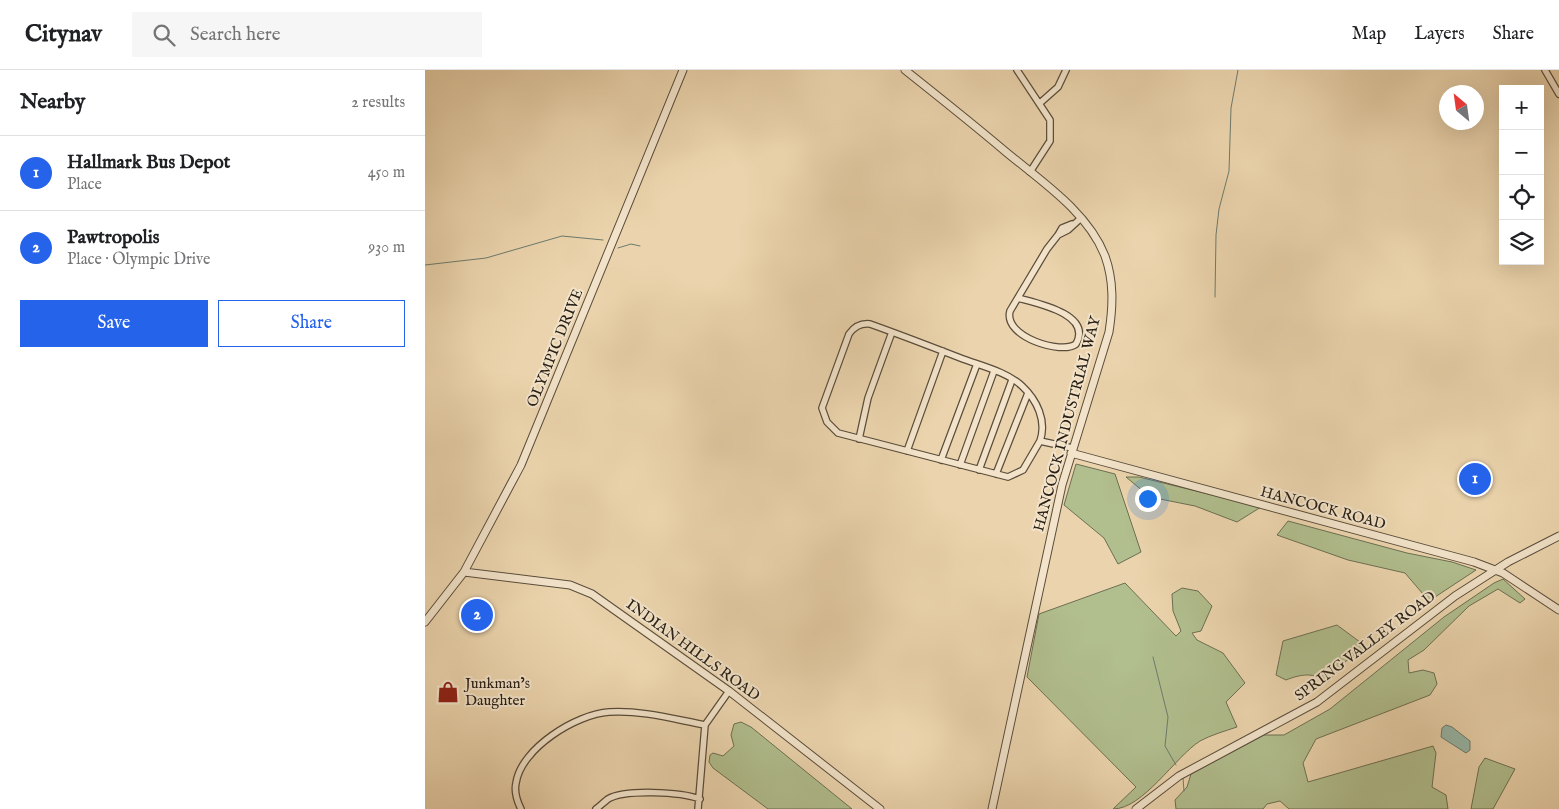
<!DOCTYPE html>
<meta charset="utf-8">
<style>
body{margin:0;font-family:"IM FELL English",serif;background:#f6f6f6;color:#202124}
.controls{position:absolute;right:15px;top:15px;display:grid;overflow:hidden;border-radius:0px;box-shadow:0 5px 20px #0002}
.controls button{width:45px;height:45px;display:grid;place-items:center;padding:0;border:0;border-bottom:1px solid #e0e0e0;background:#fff;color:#202124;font:25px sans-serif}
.compass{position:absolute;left:1014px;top:15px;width:45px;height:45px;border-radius:50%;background:#fff;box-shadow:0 5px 20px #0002;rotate:331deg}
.you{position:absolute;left:722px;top:428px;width:18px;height:18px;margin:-12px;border:4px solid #fff;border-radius:50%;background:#1a73e8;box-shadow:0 0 0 8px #1a73e833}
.badge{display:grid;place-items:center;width:32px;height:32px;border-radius:50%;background:#2563eb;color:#fff;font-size:16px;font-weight:700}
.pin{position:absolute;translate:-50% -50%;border:2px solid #fff;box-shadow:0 1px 5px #0006}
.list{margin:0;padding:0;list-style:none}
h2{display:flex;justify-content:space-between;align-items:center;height:65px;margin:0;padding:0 20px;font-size:21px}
h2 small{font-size:16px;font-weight:400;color:#757577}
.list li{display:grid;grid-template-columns:32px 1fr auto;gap:15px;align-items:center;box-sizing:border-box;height:75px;padding:0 20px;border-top:1px solid #e0e0e0}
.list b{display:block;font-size:19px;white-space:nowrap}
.list p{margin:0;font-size:16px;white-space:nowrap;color:#757577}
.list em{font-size:16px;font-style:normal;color:#757577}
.actions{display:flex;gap:10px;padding:15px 20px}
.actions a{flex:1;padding:11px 0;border:1px solid #2563eb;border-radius:0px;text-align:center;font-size:18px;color:#2563eb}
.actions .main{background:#2563eb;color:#fff}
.icon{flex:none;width:28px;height:28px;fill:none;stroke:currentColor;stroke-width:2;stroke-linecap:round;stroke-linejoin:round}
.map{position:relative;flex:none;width:1134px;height:739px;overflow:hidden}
header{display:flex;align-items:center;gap:30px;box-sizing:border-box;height:70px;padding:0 25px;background:#fff;border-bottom:1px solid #e0e0e0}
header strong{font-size:24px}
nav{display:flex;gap:28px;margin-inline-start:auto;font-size:18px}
.search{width:350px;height:45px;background:#f6f6f6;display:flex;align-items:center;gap:12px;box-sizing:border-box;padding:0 18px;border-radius:0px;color:#757577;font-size:19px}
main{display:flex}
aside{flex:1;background:#fff}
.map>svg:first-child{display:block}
.green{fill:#b1be8e;stroke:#6d6f52}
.water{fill:#98b8a9;stroke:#6c7b6e}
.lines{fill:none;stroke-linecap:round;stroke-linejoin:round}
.stream{stroke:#6c7b6e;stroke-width:1}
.minor-casing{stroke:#5a4d3b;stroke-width:8}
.tertiary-casing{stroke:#5a4d3b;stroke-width:9}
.minor{stroke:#f2e3ca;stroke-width:5.5}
.tertiary{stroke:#f2e3ca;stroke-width:7}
.labels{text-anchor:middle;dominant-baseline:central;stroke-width:4;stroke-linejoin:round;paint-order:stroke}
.street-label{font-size:15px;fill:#292015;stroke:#f2e3ca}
.poi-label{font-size:15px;fill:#292015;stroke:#f2e3ca;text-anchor:start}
</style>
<header>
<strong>Citynav</strong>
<div class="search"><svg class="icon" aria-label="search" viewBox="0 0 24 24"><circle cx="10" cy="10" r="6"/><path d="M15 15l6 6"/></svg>Search here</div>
<nav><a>Map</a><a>Layers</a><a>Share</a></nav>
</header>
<main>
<aside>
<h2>Nearby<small>2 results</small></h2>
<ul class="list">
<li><span class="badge">1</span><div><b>Hallmark Bus Depot</b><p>Place</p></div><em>450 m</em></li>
<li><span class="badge">2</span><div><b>Pawtropolis</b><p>Place · Olympic Drive</p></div><em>930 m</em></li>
</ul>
<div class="actions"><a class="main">Save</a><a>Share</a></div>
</aside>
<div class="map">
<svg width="1134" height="739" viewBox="0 0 1134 739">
<rect width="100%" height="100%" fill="#ebd4ad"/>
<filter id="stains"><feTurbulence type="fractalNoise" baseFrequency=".004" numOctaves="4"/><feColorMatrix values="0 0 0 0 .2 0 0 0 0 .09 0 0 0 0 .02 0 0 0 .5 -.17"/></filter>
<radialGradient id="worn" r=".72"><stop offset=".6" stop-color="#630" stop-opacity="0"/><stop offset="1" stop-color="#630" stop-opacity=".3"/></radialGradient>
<path class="green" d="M651 394 690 404 716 482 693 494 679 468 639 435Z
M701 407H714L836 437 812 452 770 436 725 427Z
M863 451 982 483 1027 492 1051 500 1004 531 980 503 923 490 852 465Z
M1078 509 1100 529 1095 533 1073 519 1044 536 999 580 983 590 984 603 998 600 1009 603 1012 614 1005 625 891 669 878 693 883 712 1008 676 1011 683 1007 717 1021 725 1023 739H864L855 731 842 734 838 739H751L750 730 762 717 766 704 839 665H859L905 639 1019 547 1069 513Z
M700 513 751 566 756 561 748 541 747 524 757 518 773 521 787 536 776 561 767 563 772 570 798 583 820 613 801 632 812 657C800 661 786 665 775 671 750 687 718 739 688 739L711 717 602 607 614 544Z
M912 555 939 575 937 583 921 591 903 612C889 602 876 604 861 610L851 605 858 571Z
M316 652 326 657 427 739H343L288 698 284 692 285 685 288 683 298 686 309 676 306 665 309 654Z
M1060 688 1090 699 1068 739H1046L1054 697Z"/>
<path class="water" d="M1021 655 1027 657 1045 671V680L1041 683 1016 667 1017 658Z"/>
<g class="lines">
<path class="stream" d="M193 178 206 174 215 176
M0 195 61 188 137 166 178 170
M790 227 791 165 794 139 804 101 806 38 813 0
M728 587 743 647 740 676 751 695
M758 708 759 721"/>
<g class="minor-casing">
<path id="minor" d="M592 0 625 50V71L605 102
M1120 0 1134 24
M615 33 633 17 641 0
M647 154 637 158 633 165 643 160 656 148
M593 228C611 233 668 244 651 274 637 285 578 267 585 241L622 179 633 165
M434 369 443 328 467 262
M615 371 598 400 583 407 413 363 402 352 397 338 424 264C429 257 436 253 445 254 476 265 507 277 538 289 557 296 582 302 597 316 612 330 622 351 615 371L647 378
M482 381 518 281
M516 390 552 294
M535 395 569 301
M554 400 587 310
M571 404 603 323
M96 739C92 731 89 722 91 713 96 678 152 644 184 642 217 640 248 649 280 655
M171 739C175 736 179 732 183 729 200 719 256 722 275 729
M273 739 280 655 304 621"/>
</g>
<g class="tertiary-casing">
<path id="tertiary" d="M480 0C514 27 548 54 581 82 616 111 663 142 680 186 689 211 688 236 684 262L637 415 567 739
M646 383 1049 492 1078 503 1134 540
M39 502 145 515 167 524 304 621 455 739
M0 552 39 502 96 395 258 0
M711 739 754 706 892 632 1030 526 1083 492 1134 466"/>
</g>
<use href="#minor" class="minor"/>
<use href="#tertiary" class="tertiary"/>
</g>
<defs>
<g id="shop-bare" transform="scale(1.725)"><path d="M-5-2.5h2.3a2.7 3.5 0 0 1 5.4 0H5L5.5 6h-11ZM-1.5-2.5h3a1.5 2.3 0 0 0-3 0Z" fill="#8f2418" stroke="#f2e3ca" stroke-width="2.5" paint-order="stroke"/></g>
</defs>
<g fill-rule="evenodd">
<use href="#shop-bare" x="23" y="622"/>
</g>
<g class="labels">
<g class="street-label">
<text transform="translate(130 278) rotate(-68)">OLYMPIC DRIVE</text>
<text transform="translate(642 354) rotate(-75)">HANCOCK INDUSTRIAL WAY</text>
<text transform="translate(898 438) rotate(15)">HANCOCK ROAD</text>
<text transform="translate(940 576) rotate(-37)">SPRING VALLEY ROAD</text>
<text transform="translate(268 580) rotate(36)">INDIAN HILLS ROAD</text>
</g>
<g class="poi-label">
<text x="40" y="613">Junkman’s<tspan x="40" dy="17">Daughter</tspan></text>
</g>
</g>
<rect width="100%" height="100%" filter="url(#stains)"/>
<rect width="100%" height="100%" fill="url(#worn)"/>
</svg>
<div class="controls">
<button>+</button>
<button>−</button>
<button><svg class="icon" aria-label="locate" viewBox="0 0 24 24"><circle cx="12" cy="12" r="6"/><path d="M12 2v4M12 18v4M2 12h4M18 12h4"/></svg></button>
<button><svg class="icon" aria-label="layers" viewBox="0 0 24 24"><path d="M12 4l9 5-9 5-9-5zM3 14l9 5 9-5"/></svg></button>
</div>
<svg class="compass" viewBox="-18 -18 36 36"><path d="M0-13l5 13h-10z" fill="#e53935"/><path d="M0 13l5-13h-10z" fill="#757577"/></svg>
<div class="you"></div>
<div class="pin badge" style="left:1050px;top:409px">1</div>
<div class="pin badge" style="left:52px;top:545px">2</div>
</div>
</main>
